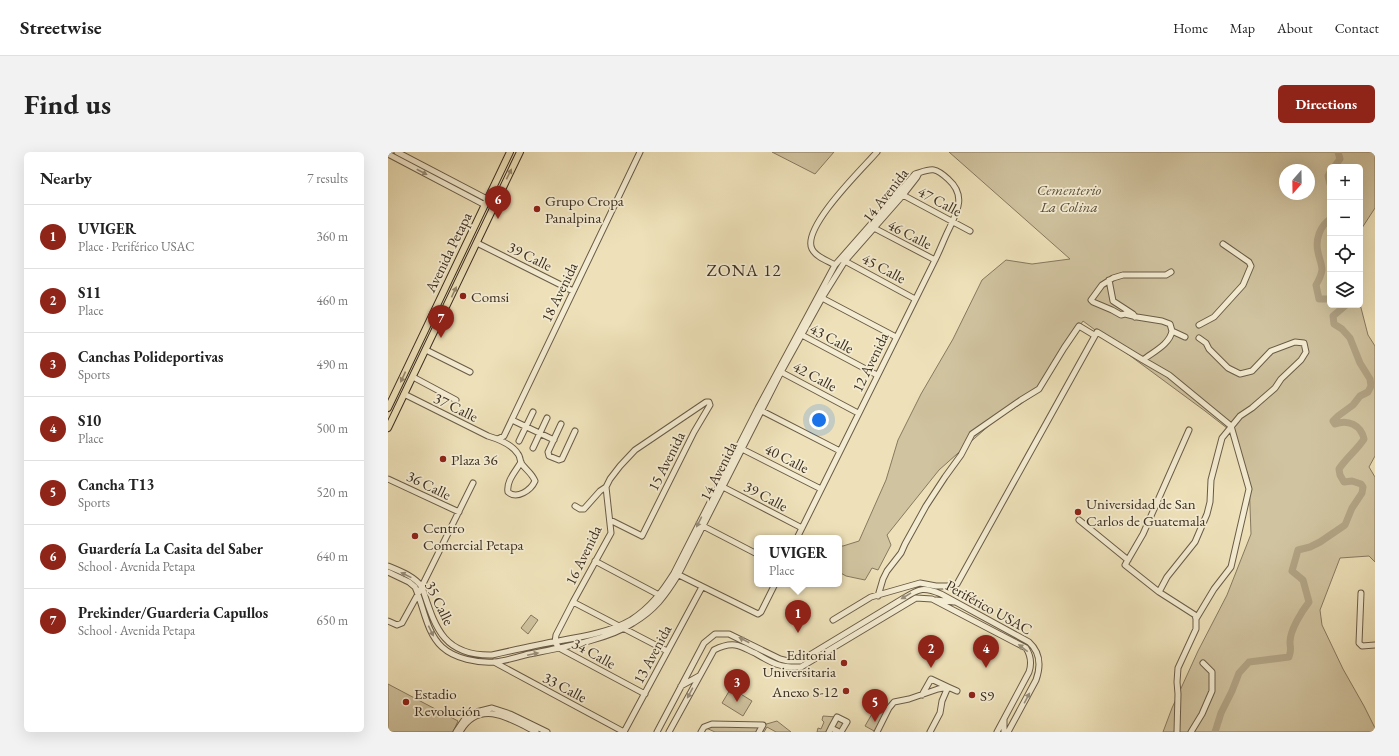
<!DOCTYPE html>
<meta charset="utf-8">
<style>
body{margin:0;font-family:"EB Garamond",serif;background:#f2f2f2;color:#222}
.controls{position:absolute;right:12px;top:12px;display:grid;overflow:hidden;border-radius:6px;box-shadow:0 4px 16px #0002}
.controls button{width:36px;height:36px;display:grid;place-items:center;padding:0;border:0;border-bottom:1px solid #e0e0e0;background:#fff;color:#222;font:20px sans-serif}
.compass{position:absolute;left:891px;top:12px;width:36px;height:36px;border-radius:50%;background:#fff;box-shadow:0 4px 16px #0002;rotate:200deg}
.you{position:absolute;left:431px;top:268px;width:14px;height:14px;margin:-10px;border:3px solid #fff;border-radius:50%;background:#1a73e8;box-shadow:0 0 0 6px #1a73e833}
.badge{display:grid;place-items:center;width:26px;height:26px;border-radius:50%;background:#8f2418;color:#fff;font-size:13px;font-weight:700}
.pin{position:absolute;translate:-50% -33px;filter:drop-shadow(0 1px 2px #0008)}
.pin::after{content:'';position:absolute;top:21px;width:14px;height:12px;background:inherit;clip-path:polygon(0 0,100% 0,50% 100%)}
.popup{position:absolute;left:366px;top:383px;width:88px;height:52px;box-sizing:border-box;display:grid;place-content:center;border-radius:6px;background:#fff;filter:drop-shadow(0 1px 3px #0005);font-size:13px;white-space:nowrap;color:#767676}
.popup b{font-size:15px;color:#222}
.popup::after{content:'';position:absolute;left:50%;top:100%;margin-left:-8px;border:8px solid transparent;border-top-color:#fff}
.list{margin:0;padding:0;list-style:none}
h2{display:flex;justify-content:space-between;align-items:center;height:52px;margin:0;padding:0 16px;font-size:17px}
h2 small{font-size:13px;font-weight:400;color:#767676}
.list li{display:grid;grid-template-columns:26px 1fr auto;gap:12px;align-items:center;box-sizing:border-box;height:64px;padding:0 16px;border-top:1px solid #e0e0e0}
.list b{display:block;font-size:15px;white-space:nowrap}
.list p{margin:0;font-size:13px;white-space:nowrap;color:#767676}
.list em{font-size:13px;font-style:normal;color:#767676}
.icon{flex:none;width:22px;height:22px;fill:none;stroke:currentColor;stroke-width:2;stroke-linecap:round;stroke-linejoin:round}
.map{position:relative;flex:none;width:987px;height:580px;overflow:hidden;border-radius:6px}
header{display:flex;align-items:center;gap:24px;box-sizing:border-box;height:56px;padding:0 20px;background:#fff;border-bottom:1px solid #e0e0e0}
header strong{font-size:19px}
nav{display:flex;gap:22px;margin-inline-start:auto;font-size:14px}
.intro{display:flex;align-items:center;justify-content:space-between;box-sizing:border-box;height:96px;padding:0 24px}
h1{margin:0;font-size:28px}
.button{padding:10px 18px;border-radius:6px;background:#8f2418;color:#fff;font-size:14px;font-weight:700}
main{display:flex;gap:24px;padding:0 24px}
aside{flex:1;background:#fff;border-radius:6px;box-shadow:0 4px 16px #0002}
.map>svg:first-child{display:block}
.green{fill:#d0c39f;stroke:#867960;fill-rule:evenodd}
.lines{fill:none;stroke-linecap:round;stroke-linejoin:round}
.river{stroke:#b2a485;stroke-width:7}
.minor-casing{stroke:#695c47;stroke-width:7}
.major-casing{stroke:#3d2f21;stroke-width:8}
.minor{stroke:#f4ecd2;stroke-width:5}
.major{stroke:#eee1b9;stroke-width:6}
.oneway{fill:#988e7a}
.oneway2{fill:#96886d}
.poi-dot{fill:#8f2418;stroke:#f4ecd2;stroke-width:1.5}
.labels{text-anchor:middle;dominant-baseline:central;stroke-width:3.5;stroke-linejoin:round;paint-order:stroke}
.park-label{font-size:15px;font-style:italic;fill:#5a4d3a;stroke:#f4ecd2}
.street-label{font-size:15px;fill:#3d2f21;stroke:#f4ecd2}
.poi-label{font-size:15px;fill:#3d2f21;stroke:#f4ecd2;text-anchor:start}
.quarter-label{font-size:17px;letter-spacing:1px;fill:#3d2f21;stroke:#f4ecd2}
</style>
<header>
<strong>Streetwise</strong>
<nav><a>Home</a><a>Map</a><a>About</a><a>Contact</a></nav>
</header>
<div class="intro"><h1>Find us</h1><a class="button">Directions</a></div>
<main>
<aside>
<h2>Nearby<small>7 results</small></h2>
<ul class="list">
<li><span class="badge">1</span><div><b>UVIGER</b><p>Place · Periférico USAC</p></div><em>360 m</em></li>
<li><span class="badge">2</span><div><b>S11</b><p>Place</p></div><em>460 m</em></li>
<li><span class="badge">3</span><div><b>Canchas Polideportivas</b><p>Sports</p></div><em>490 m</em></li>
<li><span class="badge">4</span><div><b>S10</b><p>Place</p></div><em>500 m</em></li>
<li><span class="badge">5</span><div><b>Cancha T13</b><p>Sports</p></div><em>520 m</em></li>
<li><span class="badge">6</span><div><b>Guardería La Casita del Saber</b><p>School · Avenida Petapa</p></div><em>640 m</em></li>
<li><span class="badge">7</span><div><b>Prekinder/Guarderia Capullos</b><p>School · Avenida Petapa</p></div><em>650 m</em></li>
</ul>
</aside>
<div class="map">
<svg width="987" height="580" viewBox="0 0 987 580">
<rect width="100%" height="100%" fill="#eee1b9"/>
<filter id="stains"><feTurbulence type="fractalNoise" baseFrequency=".005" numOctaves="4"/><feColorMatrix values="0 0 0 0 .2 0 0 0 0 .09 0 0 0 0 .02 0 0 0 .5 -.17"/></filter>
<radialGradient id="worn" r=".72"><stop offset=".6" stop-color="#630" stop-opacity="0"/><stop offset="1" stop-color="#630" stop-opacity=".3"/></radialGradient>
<path class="green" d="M384 0H446L427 22Z
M561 0H987V56L972 79V15H942V153H972V152L980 183 987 194V304L981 315 987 325V410L981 404 952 406 932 458 934 473 955 517 976 554 987 576V580H775L784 556 810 499 839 443 863 382 861 326 844 280 817 259 695 169 643 245 605 270 551 318 499 383 503 393 490 418 484 416 477 428 458 424 451 420V394H455L471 389 498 328 510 288 533 242 565 187 594 128 618 108 644 112 682 107ZM897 18H921V42H897Z
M143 463 150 468 140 482 133 476Z
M0 532 70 569 65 580H0Z
M343 536 364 549 355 564 334 551Z
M488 555 499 561 488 580 477 574Z
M435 564 449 565 459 570 453 580H429L430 576 433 577 436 570 434 568Z
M389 569 403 580H388L379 575 376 580H327L316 575 375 573Z"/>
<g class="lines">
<path class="river" d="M946 15 952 7 950 0
M942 20 940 24 942 32
M942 67C932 74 927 88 930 100 931 106 934 112 934 118 933 124 931 128 928 133L931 147H942
M827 580 833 561 844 539 851 521 861 510 901 505C904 496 902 497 902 490 902 478 914 459 921 450L915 428 904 419 910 398 922 395 932 390 957 373 964 356 974 341 975 335 973 332 964 329 956 330 952 323 951 317C958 306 969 298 976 287 973 273 960 267 947 272L945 269 950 264 965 253 972 244 980 240 983 234 982 227 972 211 962 186 954 177 946 172 945 164 958 153"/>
<g class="minor-casing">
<path id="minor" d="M9 0 99 47
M0 2 97 53
M513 42 582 79
M486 76 547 108
M89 91 185 139
M455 108 527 147
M447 113C440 109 428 105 424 97 413 76 475 16 489 0
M783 120 778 123H735L725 126 714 133 703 148 705 150 724 158 733 163 737 162 749 165 774 169 782 172 784 179
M721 128 725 149 745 162 747 165
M434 146 508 185
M811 173 826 165 855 133 863 114 861 110 835 92
M412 182 489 223
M38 198 82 220
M755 208 781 223 843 274 861 337 843 415 826 437 808 467V477L790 516 789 530 790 542 789 580
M393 220 470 261
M25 225 68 248
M16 242 100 284C110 287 124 292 130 302 132 304 132 308 133 311 137 317 144 321 147 329 143 338 129 348 120 340 118 329 128 319 133 310
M372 258 452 299
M124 268 166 288
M173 272 160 300 161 304 171 308 174 307 187 279
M801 278 755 382 737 413 771 440 807 463 808 467
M110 287 116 284 252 0
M131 289 145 260
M145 296 159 266
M354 297 433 337
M0 327 71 360
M333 334 414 376
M187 354 192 357H196L212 339 218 335
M222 368 254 384 306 280 322 253 321 250H318L247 298 232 314 222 327 218 335 223 381 185 450 168 483 167 490 171 496 257 542
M691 368 740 408
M315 374 369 402
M207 409 271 443
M0 414C12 419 26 424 34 435 47 474 54 504 104 503 126 498 148 493 170 489 193 485 223 480 243 468 263 455 274 440 286 421L370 256 447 113 527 22C543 17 546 14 560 27 578 43 570 58 561 77 556 87 552 98 547 108L409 386
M0 420 21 430 27 435C36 455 38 480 54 495 67 507 90 511 106 510 117 509 130 505 141 502 171 496 220 488 245 471 267 458 277 444 290 423L393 220 434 146 457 109 515 43 529 25 531 21
M289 422 370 462 373 460 387 432
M771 440 779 425 807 390 819 362 822 350 823 328 834 286 852 264 864 256 887 236 893 227 913 208 918 200 916 191 907 190 883 199 864 219 852 222 840 216 821 197 818 191 811 186
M973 441 971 491 974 494 987 493
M490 444 495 427 499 419 513 401 517 392 538 354 557 325 573 303 584 282 633 248 651 237 676 196 691 174 706 183
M548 448 566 450
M185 450 279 499
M445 468 483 445 532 431 548 434H562L569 432 709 180 755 208C765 200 782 192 784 179L797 185
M0 469 9 473 14 471 30 442 85 331
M106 510 236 580
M293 534 311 524
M534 543 543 527 560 535 554 549 552 561 542 580
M616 567V580
M443 576 449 565 459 570 453 580
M68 580 78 565 88 560 104 556 122 562 159 580
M72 580C91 546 123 567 148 580
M236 580 314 435
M269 580 316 491 327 482H341L392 507 400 509H412L516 446C532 436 536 435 553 442L641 490C653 501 653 514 648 528L620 580
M281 580 326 498C332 495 339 492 347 493 354 494 360 498 367 501 384 511 392 516 413 515L528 446 544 447 638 496C643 504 644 511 641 520L609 580
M313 580 316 575 324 572 375 573 371 580
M441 580 443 576 451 580
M489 580 501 556 506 550 521 547 550 537 560 535 569 539
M803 580 814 562 824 539V520L815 511"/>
</g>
<g class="major-casing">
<path id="major" d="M0 256 122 0
M0 276 132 0"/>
</g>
<use href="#minor" class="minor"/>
<use href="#major" class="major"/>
</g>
<defs><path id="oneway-solid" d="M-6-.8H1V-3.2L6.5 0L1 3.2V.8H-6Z"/></defs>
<g class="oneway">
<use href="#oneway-solid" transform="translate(34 20) rotate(28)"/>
<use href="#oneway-solid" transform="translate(311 370) rotate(117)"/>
<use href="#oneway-solid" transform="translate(18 423) rotate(-154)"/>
<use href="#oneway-solid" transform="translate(518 444) rotate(149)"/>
<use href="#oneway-solid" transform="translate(43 479) rotate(64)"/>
<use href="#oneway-solid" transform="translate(356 488) rotate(-153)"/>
<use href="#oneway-solid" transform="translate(635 496) rotate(-142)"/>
<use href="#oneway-solid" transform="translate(145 502) rotate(-12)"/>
<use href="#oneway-solid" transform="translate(302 541) rotate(118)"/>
<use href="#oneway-solid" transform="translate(639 546) rotate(-62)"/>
</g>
<g class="oneway2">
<use href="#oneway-solid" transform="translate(121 22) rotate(-64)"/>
<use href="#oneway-solid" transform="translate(66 140) rotate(-65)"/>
<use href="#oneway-solid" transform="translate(15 225) rotate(115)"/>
</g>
<g class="poi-dot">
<circle cx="149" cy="57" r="4"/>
<circle cx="75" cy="144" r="4"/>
<circle cx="55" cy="307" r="4"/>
<circle cx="690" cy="360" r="4"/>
<circle cx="27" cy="384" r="4"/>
<circle cx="456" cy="511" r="4"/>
<circle cx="458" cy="539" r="4"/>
<circle cx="584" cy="543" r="4"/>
<circle cx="18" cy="550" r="4"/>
</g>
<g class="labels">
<g class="park-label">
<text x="681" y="37">Cementerio<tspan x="681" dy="17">La Colina</tspan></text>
</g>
<g class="street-label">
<text transform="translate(497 43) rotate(-52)">14 Avenida</text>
<text transform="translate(552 49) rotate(28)">47 Calle</text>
<text transform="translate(522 82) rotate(27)">46 Calle</text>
<text transform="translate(60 100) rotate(-64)">Avenida Petapa</text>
<text transform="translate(142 104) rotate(26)">39 Calle</text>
<text transform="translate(496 116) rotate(28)">45 Calle</text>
<text transform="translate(171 140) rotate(-64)">18 Avenida</text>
<text transform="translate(444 186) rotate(28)">43 Calle</text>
<text transform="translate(482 210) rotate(-64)">12 Avenida</text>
<text transform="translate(427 224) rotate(28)">42 Calle</text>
<text transform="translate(68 255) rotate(26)">37 Calle</text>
<text transform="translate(399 306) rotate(27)">40 Calle</text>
<text transform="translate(278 309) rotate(-63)">15 Avenida</text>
<text transform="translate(330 319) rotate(-63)">14 Avenida</text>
<text transform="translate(41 333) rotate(26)">36 Calle</text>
<text transform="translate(378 344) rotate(28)">39 Calle</text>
<text transform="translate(195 403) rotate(-64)">16 Avenida</text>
<text transform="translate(52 451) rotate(64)">35 Calle</text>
<text transform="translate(601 455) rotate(29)">Periférico USAC</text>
<text transform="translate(206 501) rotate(29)">34 Calle</text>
<text transform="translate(264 502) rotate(-62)">13 Avenida</text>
<text transform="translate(177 535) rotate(28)">33 Calle</text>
</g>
<g class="poi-label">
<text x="157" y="48">Grupo Cropa<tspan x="157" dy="17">Panalpina</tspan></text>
<text x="83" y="144">Comsi</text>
<text x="63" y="307">Plaza 36</text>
<text x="698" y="351">Universidad de San<tspan x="698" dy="17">Carlos de Guatemala</tspan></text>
<text x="35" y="375">Centro<tspan x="35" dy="17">Comercial Petapa</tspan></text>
<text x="448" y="502" text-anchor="end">Editorial<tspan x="448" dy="17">Universitaria</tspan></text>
<text x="450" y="539" text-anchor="end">Anexo S-12</text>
<text x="26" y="541">Estadio<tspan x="26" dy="17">Revolución</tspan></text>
<text x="592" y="543">S9</text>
</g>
<g class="quarter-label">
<text x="356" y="118">ZONA 12</text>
</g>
</g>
<rect width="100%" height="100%" filter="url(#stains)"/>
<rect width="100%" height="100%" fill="url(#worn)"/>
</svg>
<div class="controls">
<button>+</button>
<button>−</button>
<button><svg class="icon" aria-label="locate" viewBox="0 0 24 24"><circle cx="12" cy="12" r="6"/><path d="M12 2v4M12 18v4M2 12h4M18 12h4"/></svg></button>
<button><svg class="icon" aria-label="layers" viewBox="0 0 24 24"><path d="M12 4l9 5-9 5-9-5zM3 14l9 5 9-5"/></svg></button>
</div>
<svg class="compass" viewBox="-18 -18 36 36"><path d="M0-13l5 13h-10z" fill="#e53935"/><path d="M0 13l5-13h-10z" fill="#767676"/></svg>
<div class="you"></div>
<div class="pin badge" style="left:410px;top:481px">1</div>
<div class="popup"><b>UVIGER</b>Place</div>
<div class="pin badge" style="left:543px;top:516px">2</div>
<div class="pin badge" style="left:349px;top:550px">3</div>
<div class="pin badge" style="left:598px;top:516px">4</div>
<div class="pin badge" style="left:487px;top:570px">5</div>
<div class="pin badge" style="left:110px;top:67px">6</div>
<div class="pin badge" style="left:53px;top:186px">7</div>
</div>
</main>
